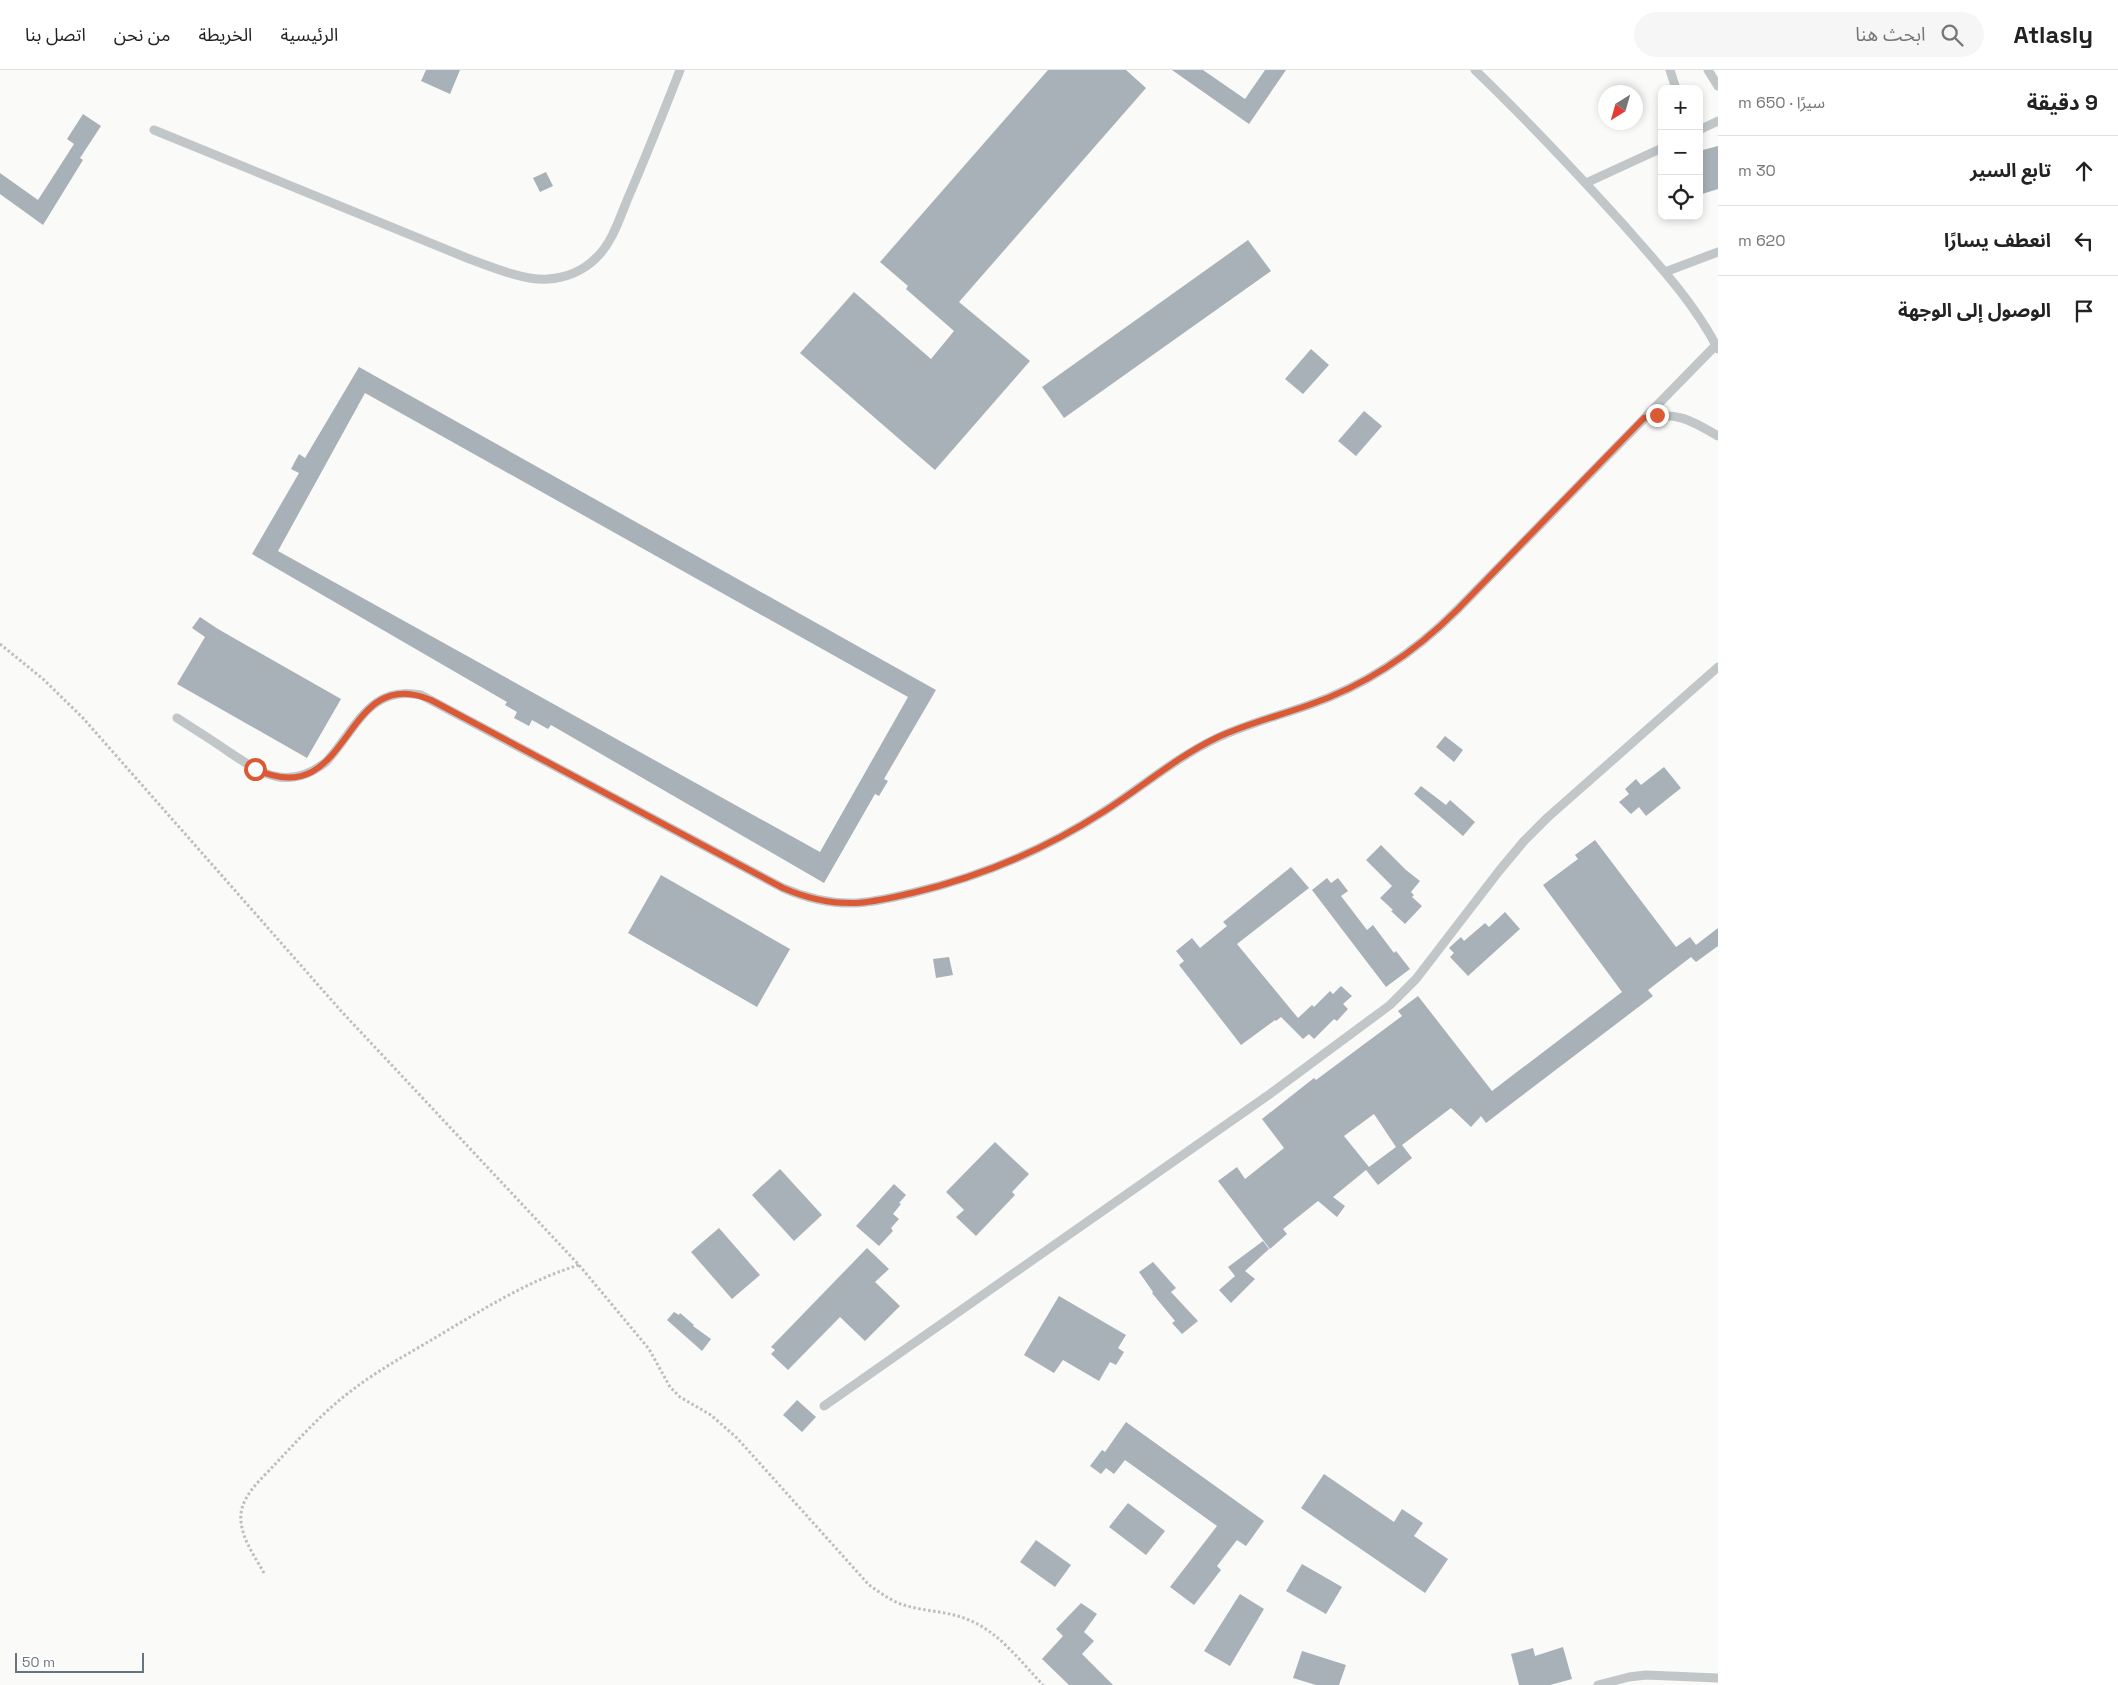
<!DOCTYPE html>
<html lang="ar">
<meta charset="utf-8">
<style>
body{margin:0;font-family:"Space Grotesk","Noto Sans Arabic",sans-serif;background:#f6f6f6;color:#222;direction:rtl}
.controls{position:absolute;right:15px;top:15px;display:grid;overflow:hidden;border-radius:10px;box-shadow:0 2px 8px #0003}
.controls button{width:45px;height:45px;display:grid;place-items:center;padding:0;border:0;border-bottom:1px solid #e0e0e0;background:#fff;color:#222;font:25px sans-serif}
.compass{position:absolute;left:1598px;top:15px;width:45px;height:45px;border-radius:50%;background:#fff;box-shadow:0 2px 8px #0003;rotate:217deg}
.scale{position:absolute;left:15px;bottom:12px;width:129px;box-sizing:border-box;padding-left:5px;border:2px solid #667681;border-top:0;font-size:14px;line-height:18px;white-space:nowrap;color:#667681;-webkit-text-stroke:4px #fff;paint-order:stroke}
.stop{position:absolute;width:15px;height:15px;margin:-11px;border:4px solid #dc5936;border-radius:50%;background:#fff}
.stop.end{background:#dc5936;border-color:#fff;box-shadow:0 1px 5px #0008}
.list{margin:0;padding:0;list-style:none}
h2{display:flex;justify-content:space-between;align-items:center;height:65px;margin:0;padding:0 20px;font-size:21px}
h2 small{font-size:16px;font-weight:400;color:#767676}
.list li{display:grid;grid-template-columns:32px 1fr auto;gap:15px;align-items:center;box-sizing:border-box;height:70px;padding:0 20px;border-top:1px solid #e0e0e0}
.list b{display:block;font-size:19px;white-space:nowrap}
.list em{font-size:16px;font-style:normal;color:#767676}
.icon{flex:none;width:28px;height:28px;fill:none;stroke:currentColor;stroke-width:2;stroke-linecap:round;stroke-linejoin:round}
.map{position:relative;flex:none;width:1718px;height:1615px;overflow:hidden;direction:ltr}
header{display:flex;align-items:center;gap:30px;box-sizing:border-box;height:70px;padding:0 25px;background:#fff;border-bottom:1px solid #e0e0e0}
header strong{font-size:24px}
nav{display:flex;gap:28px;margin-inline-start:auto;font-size:18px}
.search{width:350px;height:45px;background:#f6f6f6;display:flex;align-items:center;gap:12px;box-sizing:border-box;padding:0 18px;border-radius:28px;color:#767676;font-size:19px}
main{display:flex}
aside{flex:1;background:#fff}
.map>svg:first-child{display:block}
.building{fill:#a8b1b7;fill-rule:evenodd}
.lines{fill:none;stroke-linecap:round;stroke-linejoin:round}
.path{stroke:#bcbfc1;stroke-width:3;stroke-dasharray:2.5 2.5;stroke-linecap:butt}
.lane{stroke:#c1c6c9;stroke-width:9}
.route{stroke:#dc5936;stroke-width:6}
</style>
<header>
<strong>Atlasly</strong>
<div class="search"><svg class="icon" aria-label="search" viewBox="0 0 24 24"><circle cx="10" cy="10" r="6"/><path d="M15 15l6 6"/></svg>ابحث هنا</div>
<nav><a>الرئيسية</a><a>الخريطة</a><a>من نحن</a><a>اتصل بنا</a></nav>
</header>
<main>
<aside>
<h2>9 دقيقة<small>سيرًا · 650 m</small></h2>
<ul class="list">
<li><svg class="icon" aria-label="ahead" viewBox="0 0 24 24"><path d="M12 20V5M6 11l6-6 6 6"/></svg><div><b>تابع السير</b></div><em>30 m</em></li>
<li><svg class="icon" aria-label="left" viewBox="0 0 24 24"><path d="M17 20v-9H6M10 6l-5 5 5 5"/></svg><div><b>انعطف يسارًا</b></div><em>620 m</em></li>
<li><svg class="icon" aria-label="arrive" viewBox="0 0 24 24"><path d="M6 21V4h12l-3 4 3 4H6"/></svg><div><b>الوصول إلى الوجهة</b></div></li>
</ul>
</aside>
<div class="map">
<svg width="1718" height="1615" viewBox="0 0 1718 1615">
<rect width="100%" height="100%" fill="#fafaf8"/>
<path class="building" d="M426 0H460L450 24 421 11Z
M1048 0H1126L1146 18 959 232 1030 291 935 400 800 283 854 222 931 289 954 261 906 219 908 216 880 192Z
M1172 0H1203L1245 29 1265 0H1286L1249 54Z
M83 44 101 56 80 88 83 90 43 155 0 124V103L38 130 74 74 67 69Z
M1718 76V119L1702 124 1699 114V81Z
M546 102 553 116 540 122 533 108Z
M1248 170 1271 201 1064 348 1042 317Z
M1311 279 1329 295 1303 324 1285 309Z
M359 297 936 620 884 709 888 711 879 726 875 724 824 813 551 655 548 659 532 650 529 656 514 648 517 642 505 635 507 632 252 484 299 403 291 399 299 384 305 388ZM365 323 908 627 820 782 278 481Z
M1364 341 1382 356 1356 386 1338 371Z
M200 547 218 559 341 629 307 688 177 614 205 567 192 558Z
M1445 666 1463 680 1454 692 1436 677Z
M1664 697 1681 718 1646 746 1639 737 1631 744 1619 732 1629 724 1625 719 1636 709 1641 715Z
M1421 716 1446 735 1450 730 1475 752 1463 766 1414 724Z
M1595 770 1676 877 1690 867 1696 875 1718 858V876L1696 892 1691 887 1648 920 1653 926 1486 1053 1481 1046 1471 1057 1451 1038 1402 1075 1412 1088 1378 1115 1366 1100 1333 1127 1345 1136 1337 1147 1318 1131 1283 1159 1287 1164 1270 1179 1218 1111 1237 1097 1245 1109 1284 1078 1262 1049 1314 1008 1316 1010 1402 946 1398 941 1418 926 1492 1021 1622 922 1543 815 1578 789 1575 785ZM1374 1044 1396 1077 1369 1097 1344 1066Z
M1381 775 1406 800 1420 811 1411 822 1414 825 1412 827 1422 836 1405 854 1391 841 1393 840 1380 828 1392 816 1366 790Z
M1291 797 1309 818 1237 874 1298 948 1312 935 1314 937 1330 921 1333 924 1341 916 1352 926 1343 934 1348 939 1337 951 1334 949 1314 969 1309 964 1303 969 1281 947 1276 951 1275 950 1241 975 1179 895 1184 891 1176 881 1192 868 1200 878 1227 856 1223 852Z
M661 805 790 879 757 937 628 863Z
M1327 808 1331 813 1338 808 1348 821 1341 826 1367 860 1373 855 1394 883 1396 881 1410 899 1386 917 1312 820Z
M1505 842 1520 859 1468 906 1450 887 1454 883 1449 878 1461 867 1464 871 1485 853 1489 857Z
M949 887 953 905 936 908 933 889Z
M995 1072 1029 1104 1012 1122 1015 1125 976 1166 956 1147 964 1140 946 1122Z
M780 1099 822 1145 794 1171 752 1125Z
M894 1114 906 1125 899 1133 901 1134 893 1144 899 1149 891 1158 893 1161 879 1176 856 1156Z
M719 1158 760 1205 732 1229 691 1182Z
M1263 1171 1269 1179 1245 1201 1255 1209 1231 1233 1219 1220 1235 1206 1228 1197Z
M867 1178 889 1199 875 1212 900 1236 865 1271 840 1247 788 1300 771 1284 775 1280 771 1277Z
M1153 1192 1176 1218 1171 1222 1198 1251 1182 1264 1172 1253 1175 1251 1152 1223 1153 1222 1139 1202Z
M1059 1226 1126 1265 1118 1278 1124 1282 1116 1295 1110 1292 1099 1311 1063 1290 1054 1303 1024 1285Z
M674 1242 679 1245 680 1243 694 1255 693 1256 711 1269 702 1281 667 1250Z
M797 1330 816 1347 802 1362 783 1345Z
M1126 1352 1264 1451 1246 1476 1237 1470 1217 1496 1221 1500 1194 1535 1170 1517 1217 1456 1125 1390 1114 1404 1106 1398 1101 1404 1090 1396 1102 1380 1105 1382Z
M1324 1404 1394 1452 1402 1439 1423 1453 1414 1466 1448 1489 1425 1523 1301 1438Z
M1128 1433 1165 1461 1146 1485 1109 1457Z
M1036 1470 1071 1495 1055 1517 1020 1492Z
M1302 1494 1342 1517 1326 1544 1286 1521Z
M1240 1524 1264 1539 1230 1596 1204 1581Z
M1081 1533 1097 1544 1084 1562 1094 1571 1082 1584 1113 1615H1069L1042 1589 1063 1566 1056 1559Z
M1563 1577 1572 1609 1550 1615H1519L1511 1584 1533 1578 1535 1586Z
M1302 1581 1346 1595 1339 1615H1316L1293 1608Z"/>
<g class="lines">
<path class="path" d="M0 574 43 609 83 648 342 942 579 1195 649 1279 670 1317 680 1327 711 1345 737 1368 869 1515C878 1521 887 1528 898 1533 921 1542 946 1540 969 1550 999 1562 1021 1592 1043 1615
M264 1503C254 1485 239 1465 241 1444 243 1423 264 1407 277 1392 301 1367 323 1342 351 1321 382 1297 419 1278 453 1257 494 1233 533 1209 579 1195"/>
<path class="lane" d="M1475 0C1526 49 1574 100 1622 153 1657 193 1693 231 1718 279
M1670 0 1676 19
M1708 0 1718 16
M154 60 467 188C489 196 524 211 548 209 565 208 583 201 596 188 614 171 621 143 631 121 648 81 664 41 680 0
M1699 60 1718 51
M1586 113 1662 78
M1665 202 1718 182
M1645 348C1676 341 1691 350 1718 366
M177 648C194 659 212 670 229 682 263 705 289 721 326 692 356 660 369 614 421 625L783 818C806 828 830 834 856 833 875 832 894 827 912 823 979 807 1044 780 1103 742 1141 718 1175 688 1217 668 1246 654 1278 646 1309 635 1367 615 1414 583 1457 540L1716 275
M824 1336 1267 1026 1390 935 1416 909 1499 801 1524 771 1547 748 1718 597
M1598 1615 1629 1607 1646 1605 1718 1608"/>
</g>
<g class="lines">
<path class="route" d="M255 699C353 745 341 591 431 630L783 818C806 828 830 834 856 833 875 832 894 827 912 823 979 807 1044 780 1103 742 1141 718 1175 688 1216 668 1246 654 1278 646 1309 635 1367 615 1414 583 1457 540L1644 348 1657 345"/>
</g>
</svg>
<div class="controls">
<button>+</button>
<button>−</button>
<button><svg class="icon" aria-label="locate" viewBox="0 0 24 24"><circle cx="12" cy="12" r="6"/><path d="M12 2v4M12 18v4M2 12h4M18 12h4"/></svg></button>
</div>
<svg class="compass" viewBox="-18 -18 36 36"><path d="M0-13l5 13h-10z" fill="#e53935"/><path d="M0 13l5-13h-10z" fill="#767676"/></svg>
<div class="scale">50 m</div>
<div class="stop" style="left:255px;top:699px"></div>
<div class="stop end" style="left:1657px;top:345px"></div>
</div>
</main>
